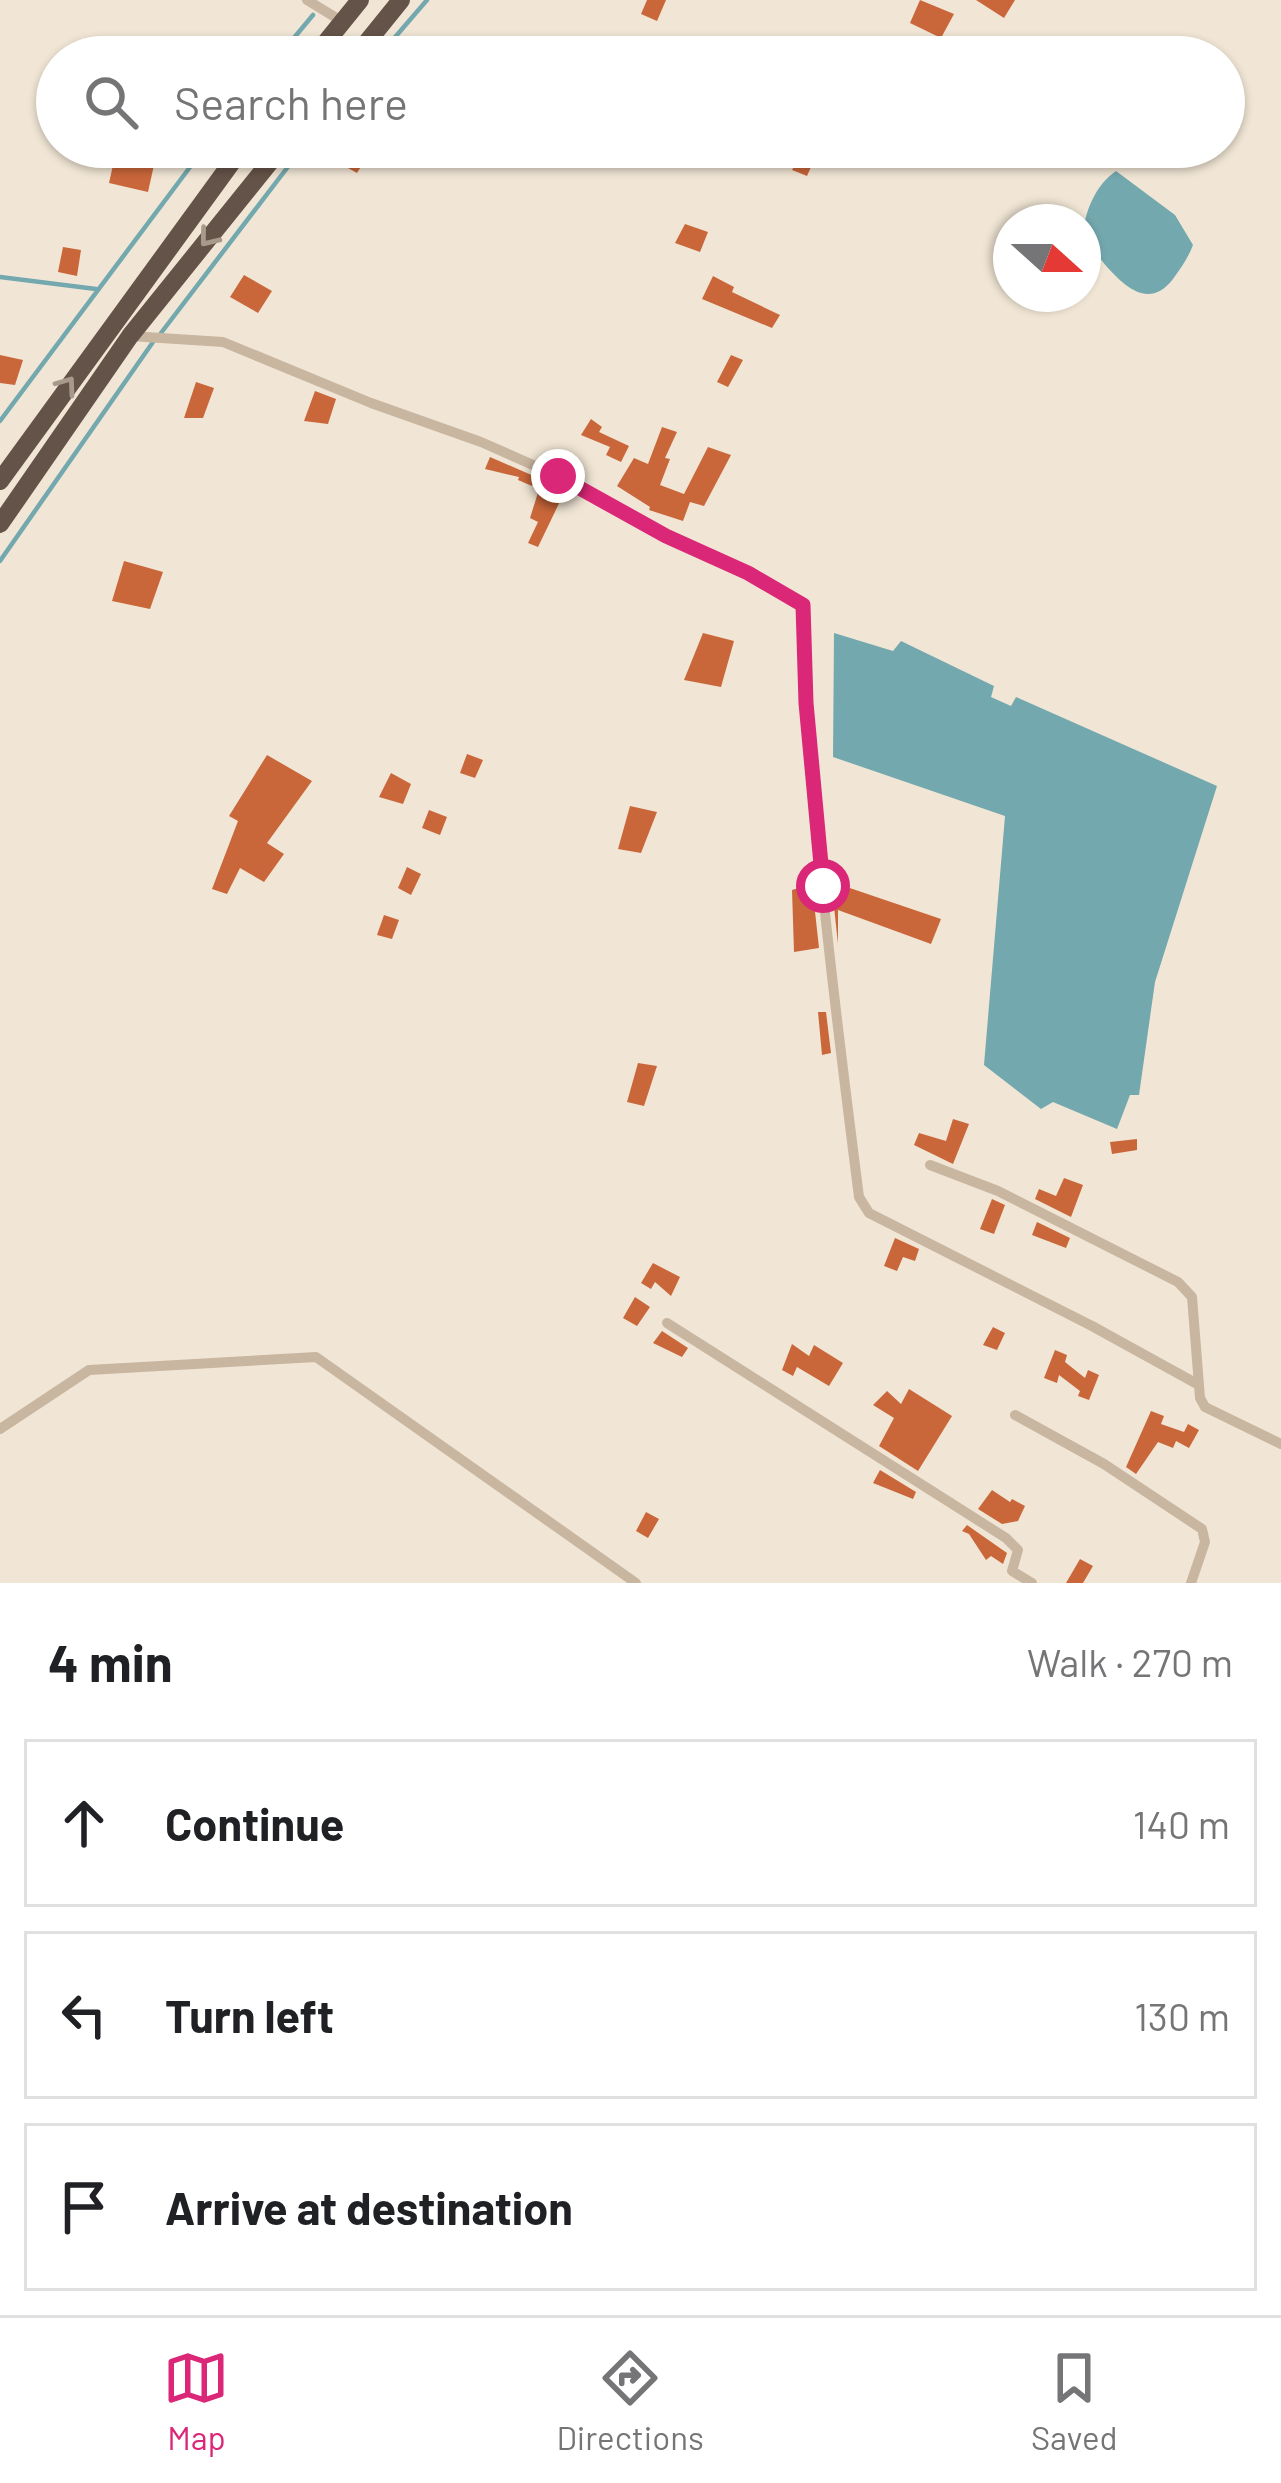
<!DOCTYPE html>
<meta charset="utf-8">
<style>
body{margin:0;font-family:Barlow,sans-serif;background:#f2f2f2;color:#202124}
.compass{position:absolute;left:993px;top:204px;width:108px;height:108px;border-radius:50%;background:#fff;box-shadow:0 3px 9px #0004;rotate:111deg}
.stop{position:absolute;width:36px;height:36px;margin:-27px;border:9px solid #db2777;border-radius:50%;background:#fff}
.stop.end{background:#db2777;border-color:#fff;box-shadow:0 3px 12px #0008}
.list{margin:0;padding:0;list-style:none}
h2{display:flex;justify-content:space-between;align-items:center;height:156px;margin:0;padding:0 48px;font-size:51px}
h2 small{font-size:39px;font-weight:400;color:#757577}
.list li{display:grid;grid-template-columns:78px 1fr auto;gap:36px;align-items:center;box-sizing:border-box;height:168px;margin:0 24px 24px;padding:0 24px;border:3px solid #e0e0e0;border-radius:0px}
.list b{display:block;font-size:45px;white-space:nowrap}
.list em{font-size:39px;font-style:normal;color:#757577}
.icon{flex:none;width:66px;height:66px;fill:none;stroke:currentColor;stroke-width:2;stroke-linecap:round;stroke-linejoin:round}
.map{position:relative;flex:none;width:1281px;height:1583px;overflow:hidden}
.search{position:absolute;background:#fff;box-shadow:0 3px 9px #0004;left:36px;right:36px;top:36px;height:132px;display:flex;align-items:center;gap:30px;box-sizing:border-box;padding:0 42px;border-radius:66px;color:#757577;font-size:45px}
.sheet{height:732px;background:#fff}
nav{display:flex;justify-content:space-around;align-items:center;box-sizing:border-box;height:168px;border-top:3px solid #e0e0e0;background:#fff;font-size:33px;color:#757577}
nav a{display:grid;justify-items:center;gap:6px}
nav .on{color:#db2777}
.map>svg:first-child{display:block}
.water{fill:#73a8ae}
.lines{fill:none;stroke-linecap:round;stroke-linejoin:round}
.stream{stroke:#73a8ae;stroke-width:4.5}
.building{fill:#ca673a}
.minor{stroke:#c9b6a1;stroke-width:10}
.trunk{stroke:#645348;stroke-width:18}
.oneway{stroke:#a79a8d}
.route{stroke:#db2777;stroke-width:15}
</style>
<div class="map">
<svg width="1281" height="1583" viewBox="0 0 1281 1583">
<rect width="100%" height="100%" fill="#f1e6d5"/>
<path class="water" d="M1116 171 1175 215 1193 245C1188 258 1181 268 1173 279 1141 321 1106 264 1083 238 1083 214 1096 184 1116 171Z
M834 633 893 651 901 641 994 686 991 697 1011 706 1016 697 1217 786 1155 982 1139 1095H1130L1117 1129 1053 1102 1041 1109 984 1065 1005 816 833 757Z"/>
<g class="lines">
<path class="stream" d="M278 57 313 15
M378 57 427 0
M0 277 96 289
M161 333 303 147
M0 421 205 147
M0 561 153 342"/>
</g>
<path class="building" d="M647 0H666L657 21 641 14Z
M920 0 954 14 941 38 910 23Z
M976 0H1015L1004 18Z
M347 147 369 154 357 173 337 162Z
M805 147 818 151 807 176 792 170Z
M115 156 154 165 148 192 109 183Z
M685 224 708 232 700 252 675 243Z
M63 247 81 250 77 276 58 272Z
M244 275 272 291 258 313 230 297Z
M713 276 734 287 732 292 780 315 772 328 702 299Z
M0 355 23 360 15 385 0 383Z
M731 355 743 360 728 387 717 382Z
M196 382 214 388 203 418H184Z
M315 391 336 399 328 424 304 421Z
M591 419 602 427 599 432 629 446 621 462 606 455 610 447 581 435Z
M662 427 677 432 665 458 670 459 660 485 684 494 708 447 731 455 704 506 690 502 683 521 649 510 650 507 617 486 634 458 648 464Z
M490 457 536 477 532 486 518 480 519 477 485 469Z
M542 480 565 491 538 547 528 543 538 522 530 518Z
M124 561 163 572 150 609 112 601Z
M703 633 734 641 721 687 684 680Z
M467 754 483 760 475 778 460 773Z
M267 755 312 781 267 843 284 854 264 882 240 868 227 894 212 889 238 821 229 816Z
M391 773 411 784 403 804 379 797Z
M630 806 657 812 641 853 618 849Z
M429 810 447 817 440 835 422 828Z
M407 867 421 874 411 895 398 888Z
M837 877 838 884 941 919 931 944 838 910V944L831 879Z
M812 884 819 948 794 952 792 890Z
M384 915 399 920 392 939 377 935Z
M818 1012H826L831 1053 822 1055Z
M638 1063 657 1066 644 1106 627 1102Z
M953 1119 969 1124 953 1164 914 1145 919 1133 946 1141Z
M1137 1139V1150L1112 1154 1110 1142Z
M1064 1178 1083 1185 1071 1217 1035 1199 1039 1189 1056 1196Z
M992 1199 1005 1205 994 1234 980 1229Z
M1037 1222 1070 1238 1066 1248 1032 1235Z
M895 1238 919 1249 915 1261 903 1257 897 1271 884 1266Z
M653 1263 680 1277 671 1296 655 1282 651 1289 641 1283Z
M635 1297 650 1307 637 1326 623 1318Z
M993 1327 1005 1333 997 1350 983 1345Z
M662 1331 688 1348 682 1357 653 1343Z
M792 1344 809 1356 814 1345 843 1363 829 1386 797 1367 793 1376 782 1370Z
M1055 1350 1067 1355 1065 1362 1085 1378 1088 1370 1099 1375 1089 1400 1078 1396 1080 1391 1059 1375 1057 1383 1044 1378Z
M909 1389 952 1416 918 1471 879 1446 894 1418 873 1405 887 1391 901 1404Z
M1151 1411 1164 1416 1161 1424 1184 1432 1188 1424 1199 1430 1189 1448 1176 1441 1173 1448 1158 1442 1136 1474 1126 1467Z
M880 1470 916 1492 913 1499 873 1483Z
M992 1490 1010 1502 1012 1499 1025 1506 1018 1521 1002 1524 978 1509Z
M646 1512 659 1519 648 1538 636 1531Z
M967 1525 1007 1553 1003 1564 991 1556 986 1560 969 1534 962 1531Z
M1080 1559 1093 1566 1083 1583H1066Z"/>
<g class="lines">
<path class="minor" d="M307 0 343 22
M130 336 223 342 371 403 481 442 558 476 666 536 748 573 803 605C809 803 834 1001 859 1197L869 1213 1092 1326 1199 1385
M930 1165 998 1191 1178 1282 1192 1297 1200 1398 1205 1407 1281 1444
M667 1323 1006 1538 1018 1550 1012 1571 1032 1583
M1015 1415 1104 1464 1202 1529 1205 1542 1191 1583
M0 1429 89 1370 316 1357 636 1583"/>
<path class="trunk" d="M314 57 360 0
M355 57 401 0
M0 481 243 147
M0 524 130 336 282 147"/>
</g>
<defs><path id="oneway-chevron" d="M-2-3.5L2.5 0L-2 3.5" fill="none" stroke-width="1.6" stroke-linecap="round" stroke-linejoin="round" transform="scale(3)"/></defs>
<g class="oneway">
<use href="#oneway-chevron" transform="translate(208 238) rotate(129)"/>
<use href="#oneway-chevron" transform="translate(67 385) rotate(-54)"/>
</g>
<g class="lines">
<path class="route" d="M558 476 666 536 748 573 803 605 806 703 823 886"/>
</g>
</svg>
<svg class="compass" viewBox="-18 -18 36 36"><path d="M0-13l5 13h-10z" fill="#e53935"/><path d="M0 13l5-13h-10z" fill="#757577"/></svg>
<div class="stop" style="left:823px;top:886px"></div>
<div class="stop end" style="left:558px;top:476px"></div>
<div class="search"><svg class="icon" aria-label="search" viewBox="0 0 24 24"><circle cx="10" cy="10" r="6"/><path d="M15 15l6 6"/></svg>Search here</div>
</div>
<section class="sheet">
<h2>4 min<small>Walk · 270 m</small></h2>
<ul class="list">
<li><svg class="icon" aria-label="ahead" viewBox="0 0 24 24"><path d="M12 20V5M6 11l6-6 6 6"/></svg><div><b>Continue</b></div><em>140 m</em></li>
<li><svg class="icon" aria-label="left" viewBox="0 0 24 24"><path d="M17 20v-9H6M10 6l-5 5 5 5"/></svg><div><b>Turn left</b></div><em>130 m</em></li>
<li><svg class="icon" aria-label="arrive" viewBox="0 0 24 24"><path d="M6 21V4h12l-3 4 3 4H6"/></svg><div><b>Arrive at destination</b></div></li>
</ul>
</section>
<nav>
<a class="on"><svg class="icon" aria-label="map" viewBox="0 0 24 24"><path d="M3 6l6-2 6 2 6-2v14l-6 2-6-2-6 2zM9 4v14M15 6v14"/></svg>Map</a>
<a><svg class="icon" aria-label="directions" viewBox="0 0 24 24"><path d="M12 3l9 9-9 9-9-9zM9 14v-3h6M13 9l2 2-2 2"/></svg>Directions</a>
<a><svg class="icon" aria-label="saved" viewBox="0 0 24 24"><path d="M7 4h10v16l-5-4-5 4z"/></svg>Saved</a>
</nav>
